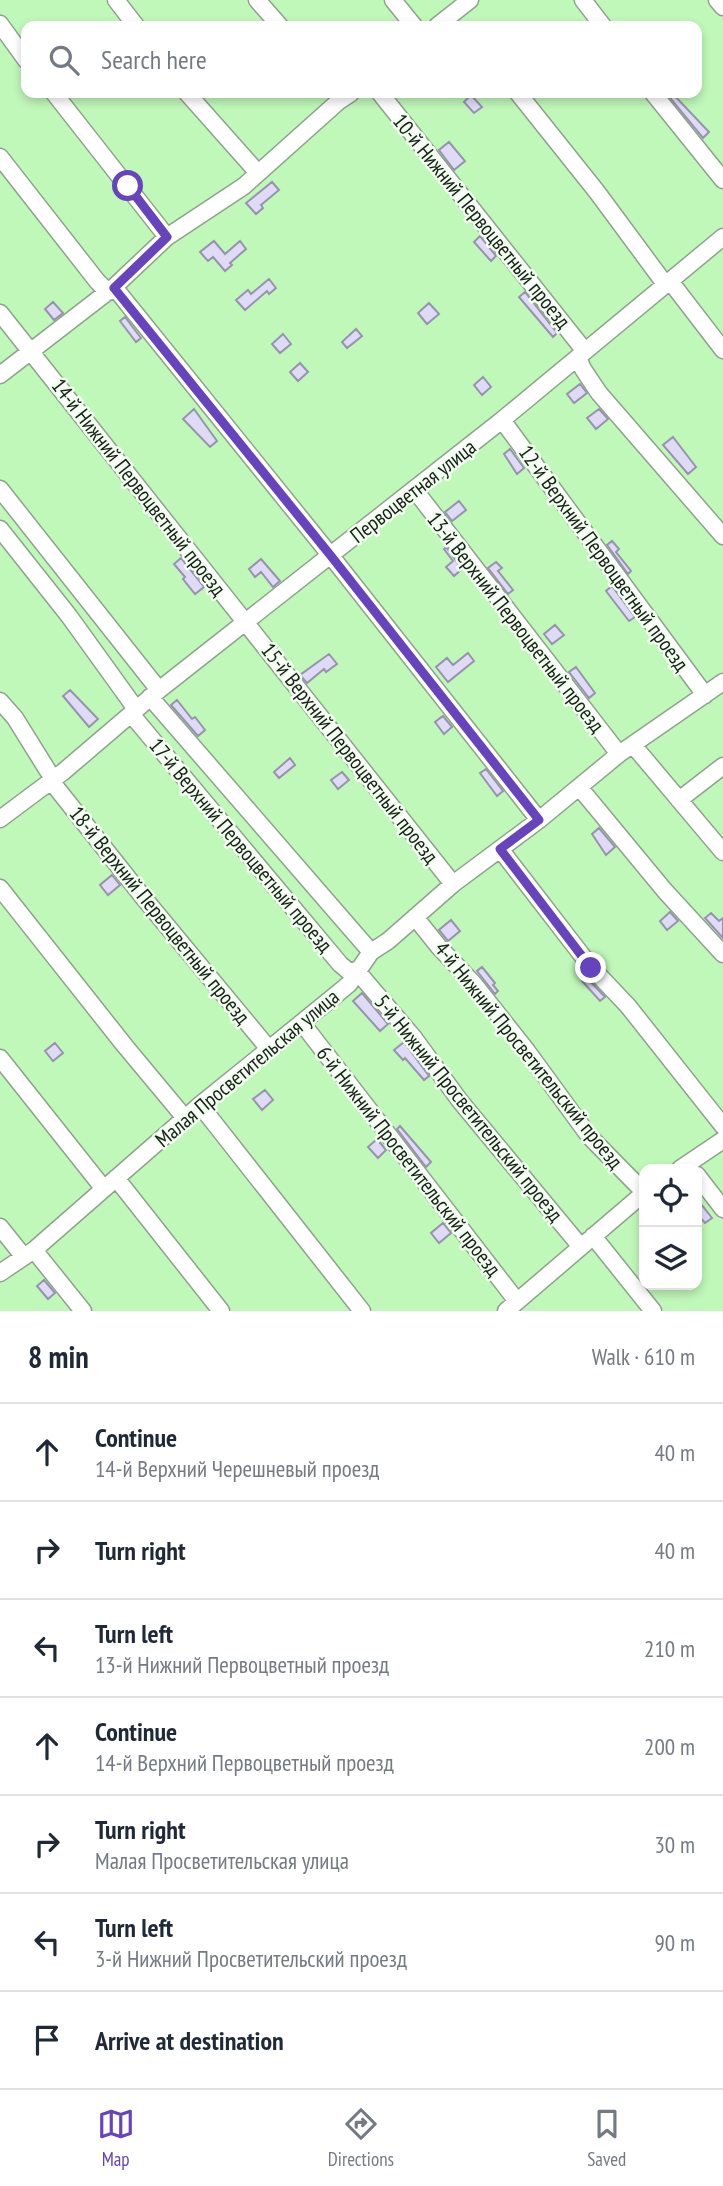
<!DOCTYPE html>
<meta charset="utf-8">
<style>
body{margin:0;font-family:"PT Sans Narrow",sans-serif;background:#f6f6f7;color:#1f2937}
.controls{position:absolute;right:21px;bottom:21px;display:grid;overflow:hidden;border-radius:14px;box-shadow:0 4px 10px #0003}
.controls button{width:63px;height:63px;display:grid;place-items:center;padding:0;border:0;border-bottom:2px solid #e0e1e3;background:#fff;color:#1f2937;font:35px sans-serif}
.stop{position:absolute;width:21px;height:21px;margin:-16px;border:5px solid #6644bd;border-radius:50%;background:#fff}
.stop.end{background:#6644bd;border-color:#fff;box-shadow:0 2px 7px #0008}
.list{margin:0;padding:0;list-style:none}
h2{display:flex;justify-content:space-between;align-items:center;height:91px;margin:0;padding:0 28px;font-size:30px}
h2 small{font-size:23px;font-weight:400;color:#747a83}
.list li{display:grid;grid-template-columns:46px 1fr auto;gap:21px;align-items:center;box-sizing:border-box;height:98px;padding:0 28px;border-top:2px solid #e0e1e3}
.list b{display:block;font-size:26px;white-space:nowrap}
.list p{margin:0;font-size:23px;white-space:nowrap;color:#747a83}
.list em{font-size:23px;font-style:normal;color:#747a83}
.icon{flex:none;width:38px;height:38px;fill:none;stroke:currentColor;stroke-width:2;stroke-linecap:round;stroke-linejoin:round}
.map{position:relative;flex:none;width:723px;height:1311px;overflow:hidden}
.search{position:absolute;background:#fff;box-shadow:0 4px 10px #0003;left:21px;right:21px;top:21px;height:77px;display:flex;align-items:center;gap:18px;box-sizing:border-box;padding:0 24px;border-radius:14px;color:#747a83;font-size:26px}
.sheet{height:777px;background:#fff}
nav{display:flex;justify-content:space-around;align-items:center;box-sizing:border-box;height:98px;border-top:2px solid #e0e1e3;background:#fff;font-size:19px;color:#747a83}
nav a{display:grid;justify-items:center;gap:4px}
nav .on{color:#6644bd}
.map>svg:first-child{display:block}
.green{fill:#c0f8b9;fill-rule:evenodd}
.building{fill:#dfdbf7;stroke:#9793ad;stroke-width:2}
.lines{fill:none;stroke-linecap:round;stroke-linejoin:round}
.minor-casing{stroke:#8fa28d;stroke-width:19}
.minor{stroke:#fff;stroke-width:16}
.route{stroke:#6644bd;stroke-width:9}
.labels{text-anchor:middle;dominant-baseline:central;stroke-width:5;stroke-linejoin:round;paint-order:stroke}
.street-label{font-size:21px;fill:#171f17;stroke:#f2fef0}
</style>
<div class="map">
<svg width="723" height="1311" viewBox="0 0 723 1311">
<rect width="100%" height="100%" fill="#f2fef0"/>
<path class="green" d="M0 0H723V1311H0ZM26 26H697V93H26ZM644 1169H697V1285H644Z"/>
<path class="building" d="M666 93H672L709 132 703 138Z
M471 95 482 107 474 113 464 102Z
M449 142 465 161 454 170 439 150Z
M272 182 279 190 261 205 263 208 256 214 246 203Z
M480 236 496 256 491 261 474 242Z
M214 241 225 254 240 241 246 249 230 263 232 265 225 271 213 257 208 261 200 252Z
M269 279 276 288 269 294 267 291 245 310 236 300 248 290 251 294Z
M525 292 557 333 553 337 519 297Z
M53 302 63 313 54 320 45 309Z
M429 303 439 314 427 324 418 313Z
M125 317 141 338 136 342 120 321Z
M356 329 362 336 347 348 342 342Z
M283 334 291 344 280 353 272 344Z
M300 363 308 372 298 381 290 372Z
M483 377 491 387 482 395 474 385Z
M580 384 587 393 574 403 567 394Z
M194 409 217 441 210 447 183 419Z
M599 409 608 419 596 429 587 418Z
M673 437 696 467 688 474 663 445Z
M510 449 524 468 517 474 504 454Z
M459 501 466 510 452 521 445 512Z
M612 541 619 549 616 552 631 571 628 574 607 545Z
M446 547 462 569 454 576 446 567 453 561 444 549Z
M181 558 204 587 195 594 183 579 185 577 174 564Z
M261 559 280 581 273 587 261 572 255 577 249 569Z
M496 562 502 568 498 571 513 590 508 594 488 568Z
M612 586 635 617 629 621 606 591Z
M555 625 564 635 552 644 544 634Z
M468 653 474 661 448 682 436 667 447 658 453 665Z
M329 654 337 664 326 672 324 669 307 683 300 675Z
M576 667 595 693 589 698 569 672Z
M70 690 98 719 89 727 63 696Z
M177 700 192 719 195 717 205 730 198 736 171 705Z
M443 716 452 727 444 734 435 722Z
M290 758 295 765 279 778 274 772Z
M486 769 503 791 497 796 480 773Z
M342 772 349 780 338 789 331 780Z
M599 828 615 847 606 855 592 834Z
M112 875 120 885 108 895 100 885Z
M670 912 678 921 667 930 660 921Z
M711 913 719 921 723 918V938L705 918Z
M451 920 460 931 448 941 439 930Z
M482 967 495 983 493 985 498 991 495 994 477 971Z
M586 977 605 997 600 1001 582 981Z
M362 993 388 1024 380 1031 353 1001Z
M404 1042 429 1076 424 1080 405 1058 403 1060 394 1050Z
M55 1043 63 1053 53 1061 45 1051Z
M265 1090 273 1100 262 1110 253 1099Z
M400 1126 431 1162 426 1167 397 1129Z
M377 1139 386 1150 378 1158 368 1147Z
M697 1199 712 1218 705 1223 697 1214Z
M443 1223 451 1233 439 1243 431 1233Z
M44 1280 55 1293 48 1299 37 1286Z"/>
<g class="lines">
<g class="minor-casing">
<path id="minor" d="M116 0 136 26
M257 0 280 26
M393 0 414 26
M583 0 603 26
M717 0 723 7
M0 24 26 60
M437 26 470 0
M54 93 167 237
M187 93 258 173
M380 93 584 350
M518 93 597 192 665 284
M653 93 723 180
M0 157 97 281 108 292
M670 281 723 350
M114 287 331 556 539 820
M0 313 453 884
M578 358 583 369 599 393 723 536
M0 375 114 287 167 237 244 186 339 101 351 93
M502 420 705 695
M0 489 159 690
M414 489 619 754
M0 529 69 616 136 709
M150 697 371 952
M0 701 15 718 53 779
M131 714 340 964 353 975
M633 745 723 852
M51 781 143 897 269 1049
M579 787 665 891 723 954
M679 800 723 766
M0 819 63 772 159 690 502 420 723 237
M500 849 591 967 628 1006 723 1126
M0 888 125 1046 185 1118
M415 917 439 947 474 984 527 1051 589 1136 644 1192
M356 970 414 1038 460 1101 581 1247
M302 1023 516 1300
M0 1058 104 1189
M200 1105 362 1311
M680 1169 723 1140
M697 1175 723 1209
M116 1178 221 1311
M0 1227 24 1257
M593 1236 653 1311
M34 1250 83 1311
M0 1273 34 1250 200 1105 332 998 349 984 371 952 388 941 453 884 539 820 619 754 723 682
M506 1311 644 1193"/>
</g>
<use href="#minor" class="minor"/>
</g>
<g class="lines">
<path class="route" d="M128 186 167 237 114 288 331 556 539 820 500 849 591 968"/>
</g>
<g class="labels">
<g class="street-label">
<text transform="translate(482 221) rotate(51)">10-й Нижний Первоцветный проезд</text>
<text transform="translate(139 487) rotate(52)">14-й Нижний Первоцветный проезд</text>
<text transform="translate(413 491) rotate(-38)">Первоцветная улица</text>
<text transform="translate(604 558) rotate(54)">12-й Верхний Первоцветный проезд</text>
<text transform="translate(516 622) rotate(52)">13-й Верхний Первоцветный проезд</text>
<text transform="translate(350 753) rotate(52)">15-й Верхний Первоцветный проезд</text>
<text transform="translate(241 845) rotate(50)">17-й Верхний Первоцветный проезд</text>
<text transform="translate(160 915) rotate(51)">18-й Верхний Первоцветный проезд</text>
<text transform="translate(529 1055) rotate(51)">4-й Нижний Просветительский проезд</text>
<text transform="translate(247 1068) rotate(-40)">Малая Просветительская улица</text>
<text transform="translate(469 1108) rotate(51)">5-й Нижний Просветительский проезд</text>
<text transform="translate(409 1161) rotate(52)">6-й Нижний Просветительский проезд</text>
</g>
</g>
</svg>
<div class="controls">
<button><svg class="icon" aria-label="locate" viewBox="0 0 24 24"><circle cx="12" cy="12" r="6"/><path d="M12 2v4M12 18v4M2 12h4M18 12h4"/></svg></button>
<button><svg class="icon" aria-label="layers" viewBox="0 0 24 24"><path d="M12 4l9 5-9 5-9-5zM3 14l9 5 9-5"/></svg></button>
</div>
<div class="stop" style="left:128px;top:186px"></div>
<div class="stop end" style="left:591px;top:968px"></div>
<div class="search"><svg class="icon" aria-label="search" viewBox="0 0 24 24"><circle cx="10" cy="10" r="6"/><path d="M15 15l6 6"/></svg>Search here</div>
</div>
<section class="sheet">
<h2>8 min<small>Walk · 610 m</small></h2>
<ul class="list">
<li><svg class="icon" aria-label="ahead" viewBox="0 0 24 24"><path d="M12 20V5M6 11l6-6 6 6"/></svg><div><b>Continue</b><p>14-й Верхний Черешневый проезд</p></div><em>40 m</em></li>
<li><svg class="icon" aria-label="right" viewBox="0 0 24 24"><path d="M7 20v-9h11M14 6l5 5-5 5"/></svg><div><b>Turn right</b></div><em>40 m</em></li>
<li><svg class="icon" aria-label="left" viewBox="0 0 24 24"><path d="M17 20v-9H6M10 6l-5 5 5 5"/></svg><div><b>Turn left</b><p>13-й Нижний Первоцветный проезд</p></div><em>210 m</em></li>
<li><svg class="icon" aria-label="ahead" viewBox="0 0 24 24"><path d="M12 20V5M6 11l6-6 6 6"/></svg><div><b>Continue</b><p>14-й Верхний Первоцветный проезд</p></div><em>200 m</em></li>
<li><svg class="icon" aria-label="right" viewBox="0 0 24 24"><path d="M7 20v-9h11M14 6l5 5-5 5"/></svg><div><b>Turn right</b><p>Малая Просветительская улица</p></div><em>30 m</em></li>
<li><svg class="icon" aria-label="left" viewBox="0 0 24 24"><path d="M17 20v-9H6M10 6l-5 5 5 5"/></svg><div><b>Turn left</b><p>3-й Нижний Просветительский проезд</p></div><em>90 m</em></li>
<li><svg class="icon" aria-label="arrive" viewBox="0 0 24 24"><path d="M6 21V4h12l-3 4 3 4H6"/></svg><div><b>Arrive at destination</b></div></li>
</ul>
</section>
<nav>
<a class="on"><svg class="icon" aria-label="map" viewBox="0 0 24 24"><path d="M3 6l6-2 6 2 6-2v14l-6 2-6-2-6 2zM9 4v14M15 6v14"/></svg>Map</a>
<a><svg class="icon" aria-label="directions" viewBox="0 0 24 24"><path d="M12 3l9 9-9 9-9-9zM9 14v-3h6M13 9l2 2-2 2"/></svg>Directions</a>
<a><svg class="icon" aria-label="saved" viewBox="0 0 24 24"><path d="M7 4h10v16l-5-4-5 4z"/></svg>Saved</a>
</nav>
